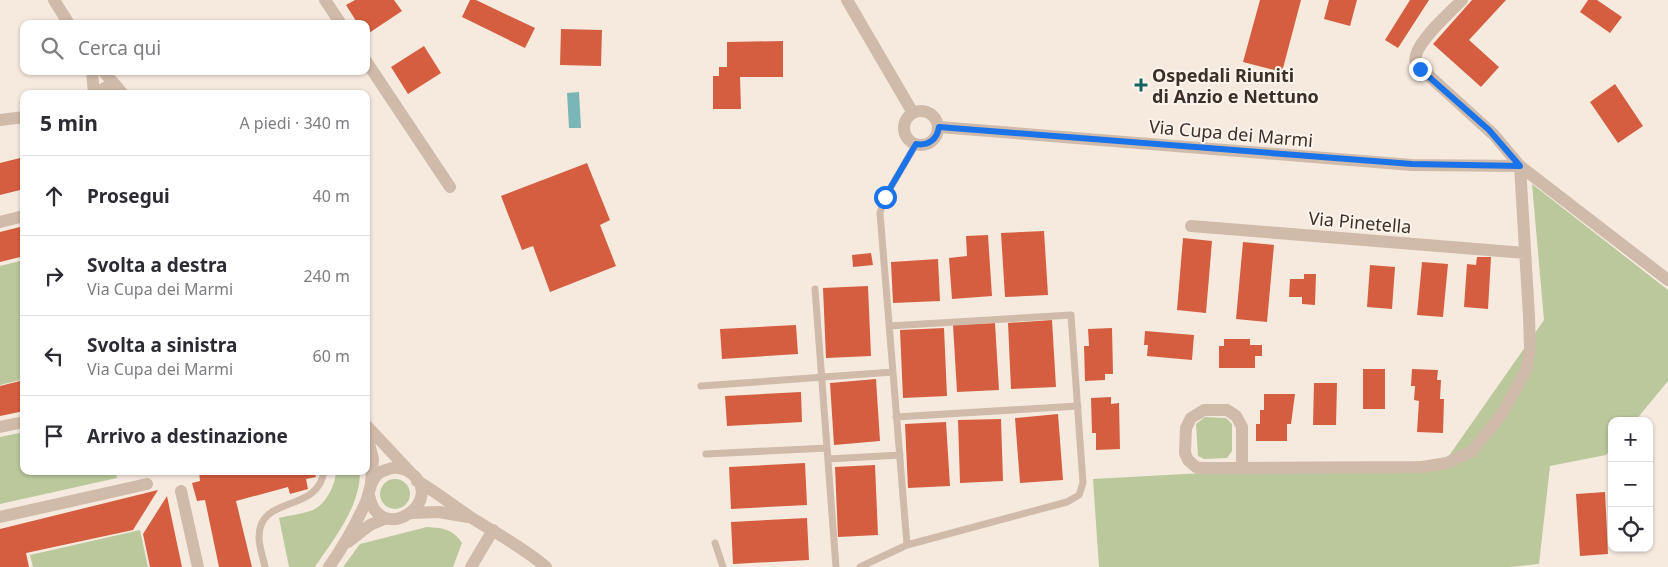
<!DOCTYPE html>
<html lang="it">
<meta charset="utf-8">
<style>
body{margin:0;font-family:"Noto Sans",sans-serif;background:#f2f2f3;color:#2b2b33}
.controls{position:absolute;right:15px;bottom:15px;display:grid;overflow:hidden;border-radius:10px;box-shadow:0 1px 4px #0004}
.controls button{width:45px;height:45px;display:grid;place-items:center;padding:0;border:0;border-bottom:1px solid #e1e1e2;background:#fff;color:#2b2b33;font:25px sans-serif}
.stop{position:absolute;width:15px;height:15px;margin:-11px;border:4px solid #1a73e8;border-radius:50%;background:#fff}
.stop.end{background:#1a73e8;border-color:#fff;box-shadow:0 1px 5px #0008}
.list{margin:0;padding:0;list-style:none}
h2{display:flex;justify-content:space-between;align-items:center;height:65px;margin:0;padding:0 20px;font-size:21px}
h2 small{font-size:16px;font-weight:400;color:#7c7c81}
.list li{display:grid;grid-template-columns:32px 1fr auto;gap:15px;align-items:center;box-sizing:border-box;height:80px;padding:0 20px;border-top:1px solid #e1e1e2}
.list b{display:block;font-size:19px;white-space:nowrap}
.list p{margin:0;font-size:16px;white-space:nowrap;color:#7c7c81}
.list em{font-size:16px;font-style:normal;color:#7c7c81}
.icon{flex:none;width:28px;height:28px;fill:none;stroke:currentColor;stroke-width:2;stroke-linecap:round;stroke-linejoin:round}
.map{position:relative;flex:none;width:1668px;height:567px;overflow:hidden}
.search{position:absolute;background:#fff;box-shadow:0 1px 4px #0004;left:20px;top:20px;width:350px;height:55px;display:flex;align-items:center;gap:12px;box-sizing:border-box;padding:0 18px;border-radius:10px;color:#7c7c81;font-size:19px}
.panel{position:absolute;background:#fff;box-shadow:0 1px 4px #0004;left:20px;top:90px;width:350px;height:385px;border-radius:10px}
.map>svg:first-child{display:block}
.green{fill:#bac89c}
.water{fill:#7ab6b7}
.building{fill:#d45e3f}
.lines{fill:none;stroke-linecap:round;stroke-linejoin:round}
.lane{stroke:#d0baa9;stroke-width:7}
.street{stroke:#d0baa9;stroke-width:12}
.route{stroke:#1a73e8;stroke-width:6}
.poi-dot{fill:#196264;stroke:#fcf5ed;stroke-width:2}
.labels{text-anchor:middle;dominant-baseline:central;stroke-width:4;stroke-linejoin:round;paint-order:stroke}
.poi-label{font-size:18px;font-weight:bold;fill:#3d2f29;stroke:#fcf5ed;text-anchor:start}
.street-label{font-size:18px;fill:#3d2f29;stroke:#fcf5ed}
</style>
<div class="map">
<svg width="1668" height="567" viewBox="0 0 1668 567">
<rect width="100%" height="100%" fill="#f6eadf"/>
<path class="green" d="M1532 184 1668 290V381L1635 421H1612V448L1606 455 1550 466 1539 564 1510 567H1099L1093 479 1446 460 1544 320Z
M24 260V379L0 385V266Z
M1205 417 1226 418 1232 424V451L1227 458 1204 459 1198 456 1196 424Z
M24 432V471H115L117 478 0 504V437Z
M336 471H360C360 508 334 538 315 567H289L279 518C290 515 305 514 315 509 326 503 336 484 336 471Z
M380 494a15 15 0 1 1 30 0a15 15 0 1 1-30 0Z
M427 527C443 528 453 529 462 543L453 567H343L360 544Z
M140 530 148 567H33L30 555Z"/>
<path class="water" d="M579 92 581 128H569L567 93Z"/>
<path class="building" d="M355 0H394L402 11 366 35V24H358L346 5Z
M470 0H476L535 28 525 48 462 17Z
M1260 0H1301L1282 72 1243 62Z
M1329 0H1357L1350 26 1324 19Z
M1410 0H1429L1398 48 1385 40Z
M1472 0H1506L1469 40 1499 67 1481 87 1433 44Z
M1588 0H1597L1622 17 1610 33 1580 12Z
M561 29 602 30 601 66 560 65Z
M783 41V77H740L741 109H713V76H719V67H727V42Z
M424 46 441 73 408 94 391 67Z
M1615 84 1643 126 1618 143 1590 102Z
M24 157V189L0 195V163Z
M587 163 610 220 600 225 616 266 550 292 533 246 522 250 501 196Z
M24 226V256L0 262V232Z
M1044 231 1048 295 1005 297 1001 233Z
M988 235 992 296 952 299 949 258 967 256 966 236Z
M1183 238 1212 241 1206 313 1177 310Z
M1243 242 1274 245 1267 322 1236 319Z
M871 253 873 265 853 267 852 255Z
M1477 257H1491L1488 309 1464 307 1467 264 1476 265Z
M938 259 940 301 893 303 891 262Z
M1422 262 1448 264 1443 317 1417 315Z
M1370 265 1395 267 1392 309 1367 307Z
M1304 274H1316L1315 305 1302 304V297H1289L1290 279H1304Z
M868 286 871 356 826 358 823 288Z
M1052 320 1056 387 1011 389 1008 323Z
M995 323 999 390 957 392 953 325Z
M796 325 798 354 722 359 720 329Z
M944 328 947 396 903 398 900 330Z
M1112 328 1113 374H1105V380L1085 381 1084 346H1089L1088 329Z
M1145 331 1194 335 1192 360 1147 356 1148 345H1144Z
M1224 339H1250V345H1262V356H1255V368H1219V346H1224Z
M1363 369H1385V409H1363Z
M1412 369 1438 370 1437 380H1441L1440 399H1444L1443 433 1417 432 1419 401 1414 400 1415 386H1411Z
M876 379 880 441 834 445 830 383Z
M24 380V411L0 416V386Z
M1314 383H1337L1336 425H1313Z
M801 392 802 422 727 426 725 396Z
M1264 394H1295L1291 424H1287V441H1256V424H1260V410H1264Z
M1111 397V404L1119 403 1120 449 1096 450V433H1092L1091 398Z
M1058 414 1063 480 1020 483 1015 418Z
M1001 419 1003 481 960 483 958 420Z
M946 422 950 486 908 488 905 424Z
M805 463 807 505 731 509 729 467Z
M875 465 878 535 838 537 835 467Z
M199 471H218V473L314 471 316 477 306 479 308 489 290 494 288 487 236 501 252 567H219L205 500 197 501 192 483 200 481Z
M158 490 133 530 26 553 29 567H0V529Z
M1605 492 1608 554 1580 556 1576 494Z
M167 496 182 567H150L143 534Z
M807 518 809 560 733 564 731 522Z"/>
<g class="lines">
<path class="lane" d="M815 289 836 567
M701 386 893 372
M896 417 1078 406
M706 454 827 448
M828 459 900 455
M715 543 723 567
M907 545 880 213 885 197 916 144
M265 567C263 557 259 547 259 537 259 494 318 514 324 471
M860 567 907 545 1067 502 1079 495 1083 483 1071 315 889 326"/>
<path class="street" d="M54 0 69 24
M325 0 341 24
M847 0 913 113
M1462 0C1450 13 1409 47 1416 64L1494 135 1520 166 1668 280
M366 61 450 187
M92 71 94 94
M103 71 118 88
M95 94 108 86 118 88 123 94
M904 128a17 17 0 1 1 34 0a17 17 0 1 1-34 0Z
M0 120 24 117
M939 127 1412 165 1520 166 1529 316 1530 349 1526 370 1502 414 1472 451 1447 463 1422 467 1242 468H1200L1196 467 1188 460 1185 453 1186 428 1191 418 1204 410H1227L1236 416 1242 427V468
M0 222 24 216
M1191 226 1525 253
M366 425 410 472
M0 427 24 422
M366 432 373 459 371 483
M417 481C437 492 453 506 472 518 497 534 523 547 546 567
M181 491 198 567
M411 513 439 512 468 517
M0 517 147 484
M348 542 370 525 386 518
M329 567C343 547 355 526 365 504 369 496 369 486 374 479 376 475 381 471 386 470 394 466 404 468 411 473 448 501 379 548 369 495
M471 567 493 530"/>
</g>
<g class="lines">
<path class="route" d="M885 197 916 144C928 146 937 140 939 127L1412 164 1520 166 1489 130 1420 69"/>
</g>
<path class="poi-dot" d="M1138.5 77.5h5v5h5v5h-5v5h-5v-5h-5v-5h5z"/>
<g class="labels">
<g class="poi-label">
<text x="1152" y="75">Ospedali Riuniti<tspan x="1152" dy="21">di Anzio e Nettuno</tspan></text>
</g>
<g class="street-label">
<text transform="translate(1231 133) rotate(5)">Via Cupa dei Marmi</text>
<text transform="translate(1360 222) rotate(5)">Via Pinetella</text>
</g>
</g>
</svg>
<div class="controls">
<button>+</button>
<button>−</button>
<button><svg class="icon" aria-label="locate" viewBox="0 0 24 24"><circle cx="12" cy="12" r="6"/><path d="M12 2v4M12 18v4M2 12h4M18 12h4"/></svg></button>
</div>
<div class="stop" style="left:885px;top:197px"></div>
<div class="stop end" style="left:1420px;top:69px"></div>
<div class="search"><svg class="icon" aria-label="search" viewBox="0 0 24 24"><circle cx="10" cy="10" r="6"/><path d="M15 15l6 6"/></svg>Cerca qui</div>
<section class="panel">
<h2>5 min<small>A piedi · 340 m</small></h2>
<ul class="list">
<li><svg class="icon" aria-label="ahead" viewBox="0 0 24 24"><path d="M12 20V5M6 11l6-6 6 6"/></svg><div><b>Prosegui</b></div><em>40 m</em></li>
<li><svg class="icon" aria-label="right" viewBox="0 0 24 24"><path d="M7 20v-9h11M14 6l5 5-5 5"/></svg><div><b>Svolta a destra</b><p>Via Cupa dei Marmi</p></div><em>240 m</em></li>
<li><svg class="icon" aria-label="left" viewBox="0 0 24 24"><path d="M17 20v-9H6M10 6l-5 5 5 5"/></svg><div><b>Svolta a sinistra</b><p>Via Cupa dei Marmi</p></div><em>60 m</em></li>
<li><svg class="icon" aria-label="arrive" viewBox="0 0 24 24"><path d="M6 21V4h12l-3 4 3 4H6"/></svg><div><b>Arrivo a destinazione</b></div></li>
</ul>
</section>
</div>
